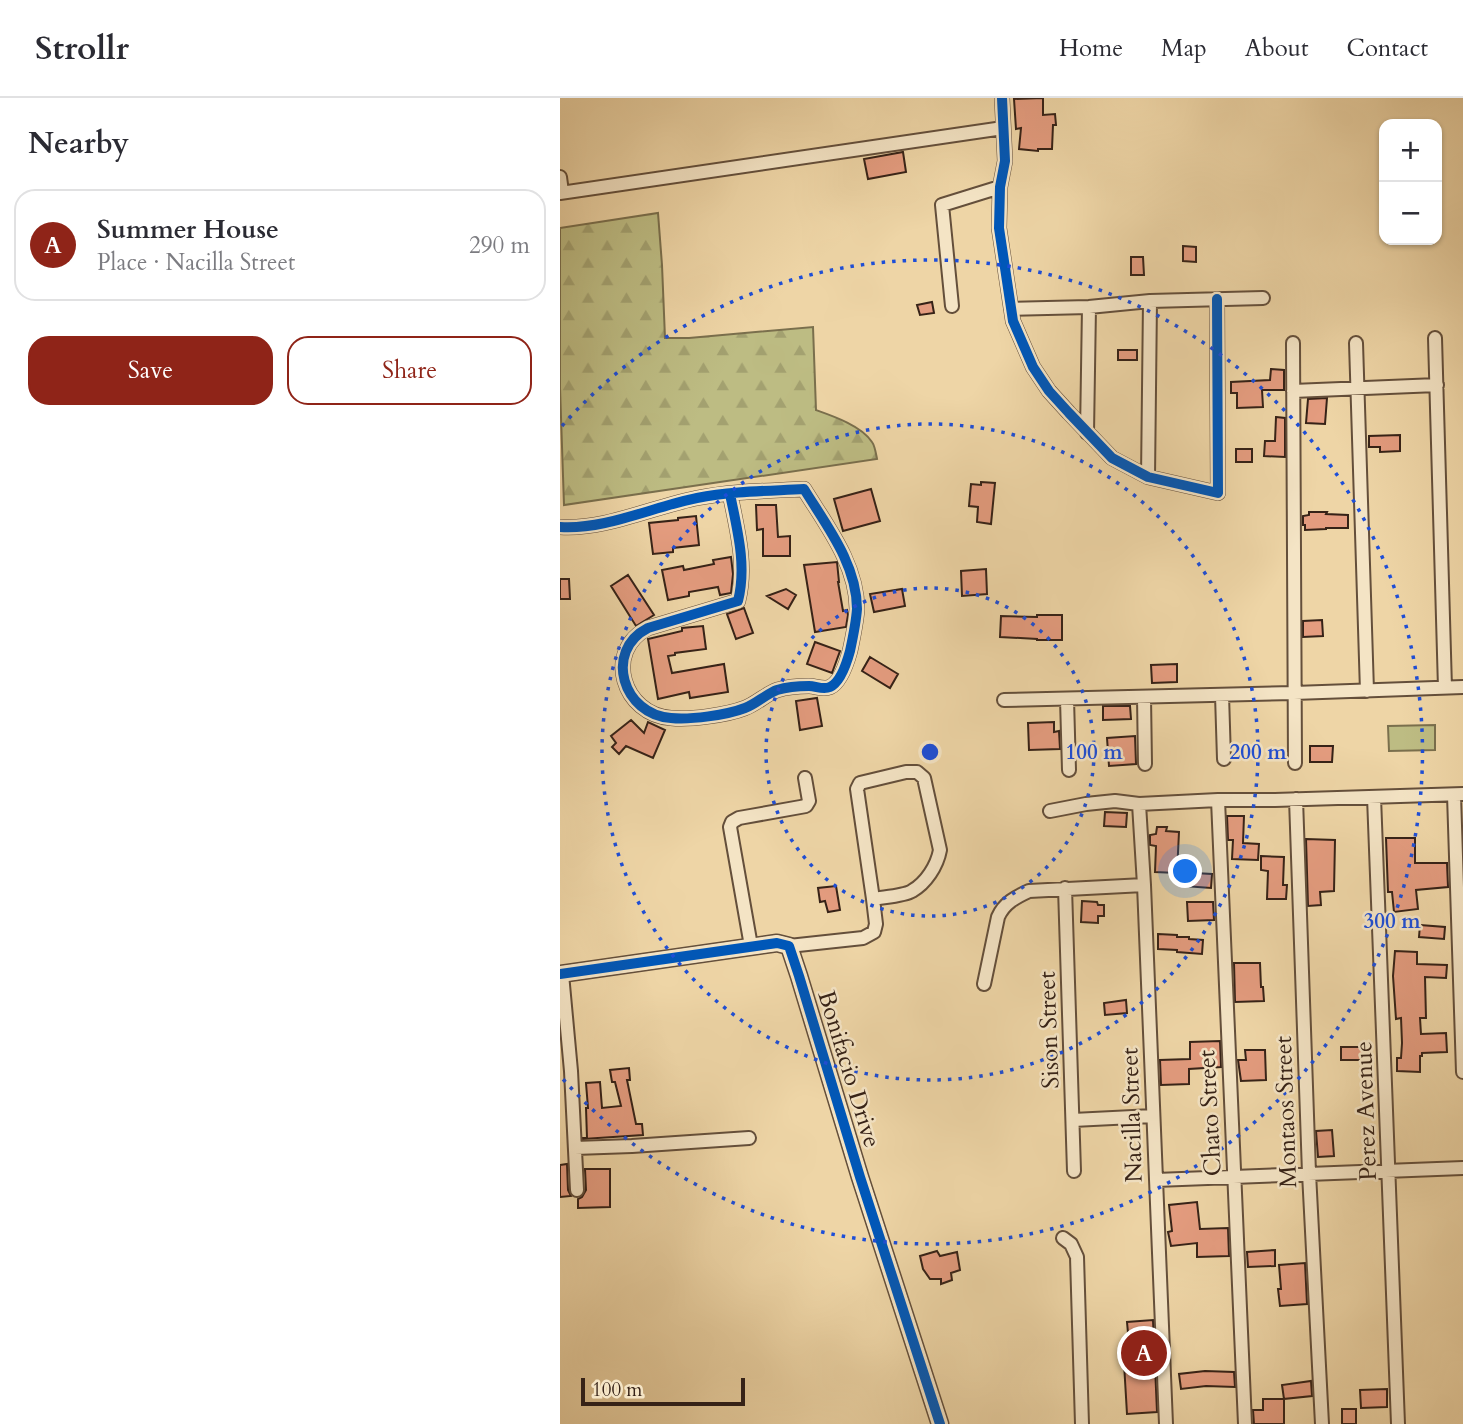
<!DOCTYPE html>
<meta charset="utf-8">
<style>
body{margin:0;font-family:Cardo,serif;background:#f2f2f3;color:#2b2b33}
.controls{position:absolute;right:21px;top:21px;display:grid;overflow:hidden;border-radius:14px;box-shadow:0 2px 5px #0004}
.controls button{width:63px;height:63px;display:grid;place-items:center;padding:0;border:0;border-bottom:2px solid #e1e1e2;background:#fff;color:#2b2b33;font:35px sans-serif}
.scale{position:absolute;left:21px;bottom:18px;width:164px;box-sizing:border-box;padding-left:7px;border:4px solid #362217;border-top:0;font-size:19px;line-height:24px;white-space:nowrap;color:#362217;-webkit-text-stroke:5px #f4e4c5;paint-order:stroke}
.you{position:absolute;left:626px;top:774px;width:24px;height:24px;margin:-18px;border:5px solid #fff;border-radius:50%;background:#1a73e8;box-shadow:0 0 0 10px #1a73e833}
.badge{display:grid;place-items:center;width:46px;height:46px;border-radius:50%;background:#8f2418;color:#fff;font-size:23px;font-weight:700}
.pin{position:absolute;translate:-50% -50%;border:4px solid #fff;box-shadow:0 2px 7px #0006}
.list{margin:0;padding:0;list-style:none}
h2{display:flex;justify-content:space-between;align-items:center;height:91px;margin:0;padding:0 28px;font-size:30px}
h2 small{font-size:23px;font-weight:400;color:#7c7c81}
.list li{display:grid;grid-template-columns:46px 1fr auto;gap:21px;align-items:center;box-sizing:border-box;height:112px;margin:0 14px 14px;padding:0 14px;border:2px solid #e1e1e2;border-radius:21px}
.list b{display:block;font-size:26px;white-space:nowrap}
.list p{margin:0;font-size:23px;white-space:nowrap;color:#7c7c81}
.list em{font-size:23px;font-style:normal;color:#7c7c81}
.actions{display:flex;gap:14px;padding:21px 28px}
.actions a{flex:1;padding:16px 0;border:2px solid #8f2418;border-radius:21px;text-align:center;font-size:24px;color:#8f2418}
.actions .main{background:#8f2418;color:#fff}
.map{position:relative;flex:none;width:903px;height:1326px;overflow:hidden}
header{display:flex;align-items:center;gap:42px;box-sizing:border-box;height:98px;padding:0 35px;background:#fff;border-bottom:2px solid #e1e1e2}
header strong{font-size:33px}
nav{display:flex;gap:38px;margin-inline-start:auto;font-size:24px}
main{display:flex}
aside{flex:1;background:#fff}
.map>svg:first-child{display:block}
.green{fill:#bdbc83;stroke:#7a6f4d;stroke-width:2}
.forest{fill:url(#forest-firs);stroke:#7a6f4d;stroke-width:2}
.building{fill:#e49c7f;stroke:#362217;stroke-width:2}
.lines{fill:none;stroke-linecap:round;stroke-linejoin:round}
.minor-casing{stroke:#644f3b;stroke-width:16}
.tertiary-casing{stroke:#644f3b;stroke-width:19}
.minor{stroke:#f4e4c5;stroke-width:12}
.tertiary{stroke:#f4e4c5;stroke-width:16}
.cycleway-casing{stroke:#f4e4c5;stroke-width:15}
.cycleway{stroke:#0057b8;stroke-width:10}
.ring{fill:none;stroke:#1d4ed8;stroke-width:3.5;stroke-dasharray:3.5 7}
.labels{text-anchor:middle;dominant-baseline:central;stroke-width:5;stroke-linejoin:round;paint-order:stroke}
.street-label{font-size:24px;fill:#362217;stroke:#f4e4c5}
.centre{fill:#1d4ed8;stroke:#f4e4c5;stroke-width:3.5}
.ring-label{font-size:21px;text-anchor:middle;font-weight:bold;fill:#1d4ed8;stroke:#f4e4c5;stroke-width:5;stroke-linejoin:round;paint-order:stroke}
</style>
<header>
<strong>Strollr</strong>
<nav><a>Home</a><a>Map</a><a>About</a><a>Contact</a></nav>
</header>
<main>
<aside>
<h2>Nearby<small></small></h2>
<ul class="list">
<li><span class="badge">A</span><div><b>Summer House</b><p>Place · Nacilla Street</p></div><em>290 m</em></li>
</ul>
<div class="actions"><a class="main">Save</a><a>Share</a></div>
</aside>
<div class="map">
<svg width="903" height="1326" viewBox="0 0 903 1326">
<defs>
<pattern id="forest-firs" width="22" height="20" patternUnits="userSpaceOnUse" patternTransform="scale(1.75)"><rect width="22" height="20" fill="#bdbc83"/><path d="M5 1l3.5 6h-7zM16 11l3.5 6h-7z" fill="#a3a170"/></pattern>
</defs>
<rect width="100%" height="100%" fill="#eed5a6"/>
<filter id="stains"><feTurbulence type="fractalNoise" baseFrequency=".00286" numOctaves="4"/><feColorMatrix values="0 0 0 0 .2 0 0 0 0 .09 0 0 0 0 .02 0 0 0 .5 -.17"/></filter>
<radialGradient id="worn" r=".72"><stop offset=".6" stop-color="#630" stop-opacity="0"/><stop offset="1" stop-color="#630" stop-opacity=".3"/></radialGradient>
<path class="green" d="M875 627V652L829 653 828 628Z"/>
<path class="forest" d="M98 115 102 167 105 240H129L253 229 256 312C273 318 302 328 312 344 315 348 316 356 317 361L4 407 0 290V130Z"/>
<path class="building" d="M483 0V17L495 16 496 27H493L492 51H478V53L459 51 461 30 456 31 454 1Z
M343 54 346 74 308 81 304 61Z
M623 148 636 149V164L623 163Z
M571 159H583L584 177H571Z
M372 204 374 215 360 217 357 207Z
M558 252H577V262H558Z
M711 271 724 272V292H702L703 309 677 310V295H671V284L710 282Z
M767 300 765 326 746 325 748 301Z
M716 319 725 320V359L704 358 705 343H715Z
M840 337V353L820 354V349H809V338Z
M676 351H692V364H676Z
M421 384 435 385 431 426 417 424 418 409 409 408 411 386 421 387Z
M311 391 320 423 283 433 274 401Z
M196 407H216L218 439 230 438V458H203V431L197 432Z
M749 414H767L766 416 788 417V430H766V431L745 432V427H743V418L749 417Z
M136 418 139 447 113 450V454L93 456 89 425 118 422V420Z
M171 459 173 476 171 495 160 497 158 489 129 494V498L108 502 102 472 123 468 124 472 154 466 153 462Z
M277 464 279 484H278L283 513 287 512 288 517 286 529 255 534 244 467Z
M426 471 427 496 402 498 401 473Z
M68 477 94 517 76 528 51 488Z
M0 481H9L10 501H0Z
M226 491 236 497 228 511 207 498Z
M342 491 345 508 314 514 310 496Z
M184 510 193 535 176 541 167 516Z
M477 517H502V542H477V541L440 539 441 518 477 519Z
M762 522 763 538 743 539V523Z
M143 528 146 551 115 555V557L108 558 112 575 164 566 168 594 130 600 129 594 98 601 88 541 122 533V530Z
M255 544 280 553 272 575 247 566Z
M310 559 338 576 330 590 302 573Z
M617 566V584L592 585 591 567Z
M257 600 262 628 240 632 236 603Z
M543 608H570L571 621 543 622Z
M71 622 84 635 88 624 105 632 93 660 66 648 59 656 52 649 56 645 51 638Z
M494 624V634L499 633 500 651 469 652 468 625Z
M575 638 576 666 549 668 547 640Z
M750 648H773L772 664H750Z
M545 714 567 715 566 729 544 728Z
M667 718H684L683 745 699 746 698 762 672 761 673 742H668Z
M597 729H607L606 733 619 734 617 775 595 774 596 748 590 747V737L596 736Z
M826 740H855V765H887L888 789 856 792 858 811 834 814 832 794H828Z
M746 741 775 742 774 793 760 794 761 807 748 808Z
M701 758 724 759 723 787H727L726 801H707L708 773 701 772Z
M634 775 652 776 651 790 624 788V776Z
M276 788 280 812 268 814 265 803 260 804 258 790Z
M522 803 537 804 538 807H544V818H538V825L521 824Z
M627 804H653L654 822 628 823Z
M860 827 885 829 884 841 859 839Z
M598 836 617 837V839H629V841L643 842 642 856 617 854V852L598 851Z
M835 853 857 854V866L887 867 886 880 865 879 866 920H860L861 936 886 935 887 954 862 955V958H860V974L837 973V960H841L842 945 841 920 836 921 833 878Z
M674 865H700L701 889H703L704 903 675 904Z
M566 902 567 915 545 917 544 905Z
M660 943 661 969 629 971V986L601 987 600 962 630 961V944Z
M781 949H805L806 953H809V962H781Z
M685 952H705L706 982 681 983 678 962H686Z
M69 970 70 982H67L76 1026H82L83 1037 23 1041V1040H27L26 1010H28L26 985 40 984 42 1010 61 1008 55 984H52L50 972Z
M772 1032 774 1058 758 1059 756 1033Z
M7 1066 8 1092 11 1098 0 1099V1067Z
M25 1071H50V1109L18 1110V1101L22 1099 26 1092Z
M637 1104 640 1131 668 1130 669 1158 637 1159V1145L611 1148 608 1134 612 1133 609 1107Z
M715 1152V1168L688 1169 687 1154Z
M377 1153 380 1158 397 1154 400 1172 391 1175 392 1182 381 1186V1181H370L363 1171 360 1158Z
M745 1165 747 1206 720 1208 718 1191H721L719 1167Z
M593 1222 597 1314 567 1316 564 1265 574 1264 572 1235H568L567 1224Z
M645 1273 674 1274 675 1289 646 1288 621 1291 619 1276Z
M751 1283 752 1298 724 1301V1326H694L693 1312H703V1301H724L722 1287Z
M827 1291V1309L801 1310 800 1292Z
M782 1311H796V1326H782Z"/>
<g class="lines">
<g class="minor-casing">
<path id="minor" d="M442 0 445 63 440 89 439 130 453 223 473 269 489 293 509 315 552 360 588 379 658 395 657 201
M0 79 2 94
M0 95 443 30
M392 208 382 107 440 89
M451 211 529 209 590 203 703 200
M875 240 885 590
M733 245 735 665
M796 245 807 593
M733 293 877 287
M527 335 529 209
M588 379 590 203
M0 429C45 432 92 409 137 400 172 393 208 393 244 391 266 427 297 466 297 511 296 525 293 539 290 553 287 564 281 584 270 589 263 592 256 588 249 588 239 588 227 589 217 592 206 596 196 606 185 610 167 617 130 622 111 620 63 617 43 553 88 530L178 503C187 467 177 431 170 396
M662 597 664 661
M584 599 585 666
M507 601 509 672
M444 602 734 595 903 589
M894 697 903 974
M814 699 838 1326
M736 701 749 1075 762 1326
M658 702 685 1326
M579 706 584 787 606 1326
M490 713 526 706 555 703 579 706 658 702H715L903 696
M505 790 514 1073
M191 848 170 729 172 724 179 720 246 708 249 703 245 680
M229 848 303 840 314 834 316 826 313 801 297 691 300 685 346 674H357L364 680 380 752C377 768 366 785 352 793 344 798 323 799 313 801
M2 876 11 973 17 1092
M424 886 438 819C444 805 456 799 469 793L584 787
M513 1022 593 1018
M15 1050 72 1048 189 1040
M596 1082 903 1070
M503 1140 511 1146 517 1159 522 1326"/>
</g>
<g class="tertiary-casing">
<path id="tertiary" d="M0 876 217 845 229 848 239 878 300 1079 380 1326"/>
</g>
<use href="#minor" class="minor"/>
<use href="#tertiary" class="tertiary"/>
<g class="cycleway-casing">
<path id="cycleway" d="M442 0 445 63 440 89 439 130 453 223 473 269 489 293 509 315 552 360 588 379 658 395 657 201
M0 429C45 432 92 409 137 400 172 393 208 393 244 391 266 427 297 466 297 511 296 525 293 539 290 553 287 564 281 584 270 589 263 592 256 588 249 588 239 588 227 589 217 592 206 596 196 606 185 610 167 617 130 622 111 620 63 617 43 553 88 530L178 503C187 467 177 431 170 396
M0 876 217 845 229 848 239 878 300 1079 380 1326"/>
</g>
<use href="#cycleway" class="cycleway"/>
</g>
<g class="ring">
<circle cx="370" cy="654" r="164"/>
<circle cx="370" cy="654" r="328"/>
<path d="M2 328A492 492 0 1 1 2 980"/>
</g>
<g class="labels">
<g class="street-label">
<text transform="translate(489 932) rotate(-92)">Sison Street</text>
<text transform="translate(289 971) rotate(73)">Bonifacio Drive</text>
<text transform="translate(806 1013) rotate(-92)">Perez Avenue</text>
<text transform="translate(726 1014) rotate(-92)">Montaos Street</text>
<text transform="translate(650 1015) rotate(-93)">Chato Street</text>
<text transform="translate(572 1017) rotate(-92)">Nacilla Street</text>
</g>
</g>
<circle cx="370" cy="654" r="10" class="centre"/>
<g class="ring-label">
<text x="534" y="661">100 m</text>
<text x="698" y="661">200 m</text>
<text x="832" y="830">300 m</text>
</g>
<rect width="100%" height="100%" filter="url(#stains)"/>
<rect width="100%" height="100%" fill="url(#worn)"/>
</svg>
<div class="controls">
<button>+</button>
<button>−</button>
</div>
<div class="scale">100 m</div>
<div class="you"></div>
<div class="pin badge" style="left:584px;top:1255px">A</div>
</div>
</main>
